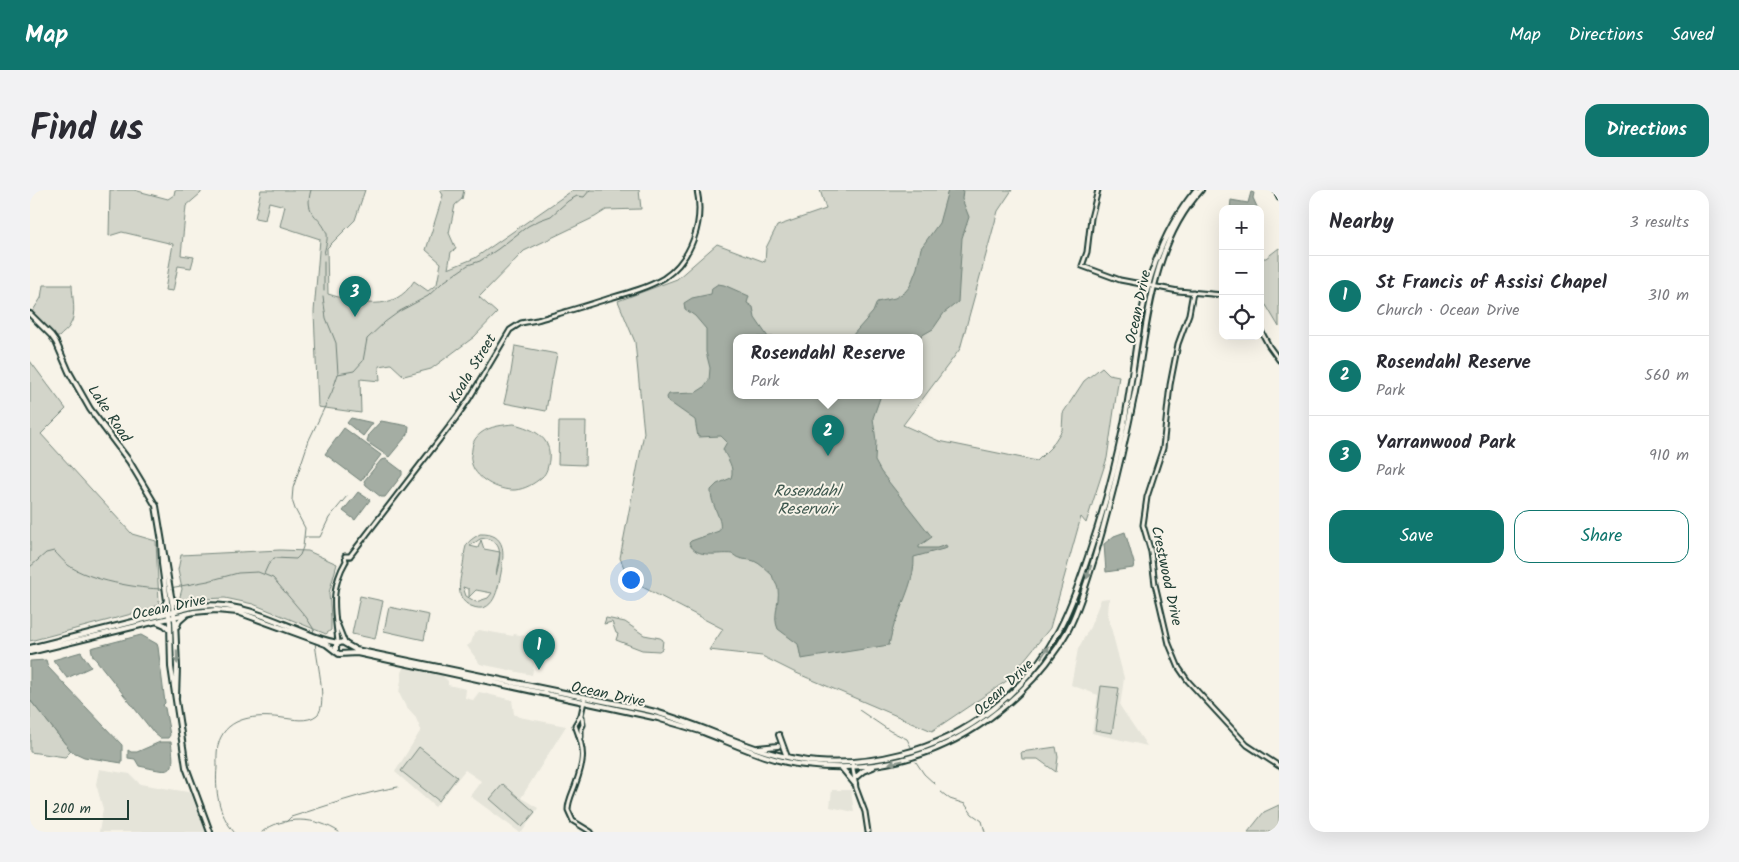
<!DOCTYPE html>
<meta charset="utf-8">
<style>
body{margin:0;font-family:Kalam,sans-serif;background:#f2f2f3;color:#2b2b33}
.controls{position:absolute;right:15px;top:15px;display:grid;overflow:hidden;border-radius:10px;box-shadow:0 5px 20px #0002}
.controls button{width:45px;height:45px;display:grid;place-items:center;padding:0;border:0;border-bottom:1px solid #e1e1e2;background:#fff;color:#2b2b33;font:25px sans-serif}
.scale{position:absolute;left:15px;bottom:12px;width:84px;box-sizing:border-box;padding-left:5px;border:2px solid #1f3d34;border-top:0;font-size:14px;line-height:18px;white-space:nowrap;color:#1f3d34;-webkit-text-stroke:4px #f7f3e8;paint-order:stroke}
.you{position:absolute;left:600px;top:389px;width:18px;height:18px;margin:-12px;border:4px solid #fff;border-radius:50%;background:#1a73e8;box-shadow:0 0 0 8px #1a73e833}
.badge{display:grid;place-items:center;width:32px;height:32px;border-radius:50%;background:#0f766e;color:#fff;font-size:16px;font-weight:700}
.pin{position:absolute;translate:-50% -41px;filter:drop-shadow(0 1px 2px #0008)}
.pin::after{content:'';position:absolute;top:26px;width:18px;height:15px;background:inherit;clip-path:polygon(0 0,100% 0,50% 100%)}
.popup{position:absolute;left:703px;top:144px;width:190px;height:65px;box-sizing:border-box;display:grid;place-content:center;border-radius:10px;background:#fff;filter:drop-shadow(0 1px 4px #0005);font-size:16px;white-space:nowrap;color:#7c7c81}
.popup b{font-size:19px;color:#2b2b33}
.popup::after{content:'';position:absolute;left:50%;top:100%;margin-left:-10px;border:10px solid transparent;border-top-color:#fff}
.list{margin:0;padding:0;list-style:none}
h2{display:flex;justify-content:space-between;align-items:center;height:65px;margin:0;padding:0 20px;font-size:21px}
h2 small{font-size:16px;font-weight:400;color:#7c7c81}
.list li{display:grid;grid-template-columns:32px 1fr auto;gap:15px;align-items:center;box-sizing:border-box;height:80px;padding:0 20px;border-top:1px solid #e1e1e2}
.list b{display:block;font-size:19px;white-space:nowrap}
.list p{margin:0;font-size:16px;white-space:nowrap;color:#7c7c81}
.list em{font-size:16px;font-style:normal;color:#7c7c81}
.actions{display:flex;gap:10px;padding:15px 20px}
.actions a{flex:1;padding:11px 0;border:1px solid #0f766e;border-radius:15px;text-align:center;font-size:18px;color:#0f766e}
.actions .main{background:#0f766e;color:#fff}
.icon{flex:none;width:28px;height:28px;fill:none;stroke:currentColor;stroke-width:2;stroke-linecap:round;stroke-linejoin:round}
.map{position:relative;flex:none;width:1249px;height:642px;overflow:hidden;border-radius:15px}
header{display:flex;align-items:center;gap:30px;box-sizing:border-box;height:70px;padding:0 25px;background:#0f766e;color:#fff}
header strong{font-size:24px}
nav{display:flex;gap:28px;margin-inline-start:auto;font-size:18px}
.intro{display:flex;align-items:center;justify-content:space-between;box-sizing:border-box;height:120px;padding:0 30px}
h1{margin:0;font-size:35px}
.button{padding:12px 22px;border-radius:15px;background:#0f766e;color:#fff;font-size:18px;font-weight:700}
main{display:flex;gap:30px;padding:0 30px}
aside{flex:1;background:#fff;border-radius:15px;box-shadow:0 5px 20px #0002}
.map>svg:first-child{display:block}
.built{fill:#e5e4d9}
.green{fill:#d3d5ca;stroke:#79897f;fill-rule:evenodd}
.water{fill:#a4ada3;stroke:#6f8077}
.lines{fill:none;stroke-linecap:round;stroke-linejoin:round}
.stream{stroke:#6f8077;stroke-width:1}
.tertiary-casing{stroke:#1f3d34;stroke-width:7}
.secondary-casing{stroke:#1f3d34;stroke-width:8}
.tertiary{stroke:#f7f3e8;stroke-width:3}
.secondary{stroke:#f7f3e8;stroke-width:4}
.oneway{fill:#8b988e}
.labels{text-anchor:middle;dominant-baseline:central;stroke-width:4;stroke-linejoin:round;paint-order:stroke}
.street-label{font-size:15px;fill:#1f3d34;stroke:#f7f3e8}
.water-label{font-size:16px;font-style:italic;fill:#405950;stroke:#f7f3e8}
</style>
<header>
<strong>Map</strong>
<nav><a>Map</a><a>Directions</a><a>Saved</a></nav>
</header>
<div class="intro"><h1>Find us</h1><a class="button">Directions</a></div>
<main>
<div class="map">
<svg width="1249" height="642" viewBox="0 0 1249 642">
<rect width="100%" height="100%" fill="#f7f3e8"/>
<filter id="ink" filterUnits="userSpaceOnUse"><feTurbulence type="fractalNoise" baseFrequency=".02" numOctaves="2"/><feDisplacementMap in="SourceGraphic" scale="10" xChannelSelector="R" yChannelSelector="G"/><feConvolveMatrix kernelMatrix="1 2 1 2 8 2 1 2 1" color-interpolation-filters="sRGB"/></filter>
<g filter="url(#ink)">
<path class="built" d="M1079 408 1078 426 1094 488 1090 516 1117 556 1062 543 1068 505 1041 495 1048 459 1060 437 1071 409Z
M449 440 483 446 484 444 509 448 502 485 450 474 437 456 441 453 444 444Z
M373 477 412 485 418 491V495L436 499 435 508 443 510 449 502 482 510 484 524 489 527 536 536 491 608 508 618 492 642H489L440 606 451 591 435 580 405 617 365 582 391 540 385 526 375 515 369 503Z
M69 579 100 584 110 594 158 602 161 604 176 642H69L73 619 66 594Z
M802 600H821L824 622 800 617Z"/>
<path class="green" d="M80 0H104L138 9 144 5 145 0H171V3L156 16 151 65 164 67 161 78 148 76 143 101 135 100 143 54 92 42 79 46Z
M231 0H335L325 30 297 58 298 104C328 113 364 124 384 91L398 101 407 94 411 73 396 60 413 5 410 0H434L432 9 425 15 419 43 426 59 421 62 418 79 445 68 543 0H609L611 19 576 20 565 27 494 61 449 107 467 123 444 147 401 179 374 186 361 174 349 176 350 191 330 189 331 223 288 217 284 122 290 49 250 36 255 16 239 12 235 30 225 28Z
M790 0H982L968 21 930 159 873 235 909 251 1007 271 1021 257 1032 240 1033 223 1054 191 1072 177 1079 184 1089 186 1077 268 1056 333 1051 327 1020 438 978 490 902 541 764 482 732 466 679 460 693 439 599 390 590 368 614 243 605 152 588 111 647 89 687 54 735 72 736 58 747 36 796 19ZM707 147H889V205H707Z
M1249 58V137L1236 115 1230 111V68H1236Z
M13 95H42C42 106 47 125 40 135 38 140 32 143 29 147H26L2 122 11 108Z
M485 156 527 164 522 190H521L516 221 474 213 481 182Z
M0 171 36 219 11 244 102 344 126 351 129 412 124 418 0 451Z
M529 232H556L555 275 528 274Z
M484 234C503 239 522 247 519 270 518 276 517 283 512 287 504 294 495 299 485 300 468 301 443 288 441 270 440 267 442 262 442 259 443 251 445 248 451 243 460 236 473 235 484 234Z
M450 344C477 343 474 364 471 383 468 398 464 426 441 416 424 409 430 390 433 375 434 370 434 362 436 356 438 351 445 347 450 344ZM456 348C475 353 470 370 466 385L470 362 454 359 451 350 448 358 440 356 450 349ZM433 397 439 399V407L446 400 462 403 458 408 446 412 436 406Z
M250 360 278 361 307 374 299 403 301 427V440L296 444 223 414 195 408 149 410 152 399 148 380 151 365Z
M330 406 353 411 345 449 322 444Z
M359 417 399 425 394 450 354 441Z
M576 428 595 432 614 445 630 448 633 450 632 459 629 461 612 460 586 450 588 444 586 443 582 432 574 434Z
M1071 496 1089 498 1082 543 1065 540Z
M0 510 41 561 35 567 0 562Z
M389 557 427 587 409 611 371 581Z
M1026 557 1028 567 1026 582 1008 569H992L991 562Z
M473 594 505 622 492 637 460 609Z
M1249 615V642H1218L1234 622Z"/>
<path class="water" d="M918 0H933L932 9 939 27 932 48 928 112 914 123 903 139 889 147H821L843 122 847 112 865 108 875 102 880 96 887 78 891 58 909 33Z
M1221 2 1224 3 1223 8 1228 19H1200L1201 10 1218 13Z
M688 94 694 95 719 106 717 113 723 117 725 128 738 147H707V205H851L843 228 846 251 845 271 851 282 902 347 889 356V358H907L916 355 917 358 884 367C885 388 874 409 867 428 863 436 861 446 859 455L771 469 768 454 748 439C742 426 750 413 748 399 747 394 743 390 742 385 736 380 731 374 724 371 719 369 713 370 709 368 707 368 703 364 702 364 688 362 667 370 659 353L661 351 689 341C695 332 680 315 681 300L687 294 701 288C705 277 697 269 693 259L697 252 691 246 668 247 665 230 638 211 637 207 639 204 665 203 673 198 679 190 680 178 676 162V139L665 126 655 119 654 113 662 108 681 104 682 98Z
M321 228 343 233 333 246 317 233Z
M351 231 379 236 378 244 359 267 337 252 339 244Z
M314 238 351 265 331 291 295 264Z
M356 269 372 281V285L355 307H351L336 295 334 291 351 270Z
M328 302 340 310 325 330 313 321Z
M1095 342 1104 373 1103 378 1076 382 1074 354 1084 346Z
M111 445 127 454 128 457 135 513 133 515 135 518 140 545 138 548H130L124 543 63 466 61 458Z
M51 462 61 477 37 488 23 470Z
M16 470 18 477 92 555V573L54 567 41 561 0 510V471Z
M130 552H141C147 588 139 582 109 576L105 569 98 568V560L101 562H107Z"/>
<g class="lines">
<path class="stream" d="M281 0C273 26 291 25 297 44 298 50 295 58 294 64
M294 101V71
M308 184 324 181 333 171 337 149 355 132 370 121 398 106 412 93 438 75 450 71 468 59 498 36 510 30 521 26 538 11 547 6 554 7 560 0
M275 347H290L299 328 317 306
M0 377 16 363 24 361C29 366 33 371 38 375 58 390 109 399 134 399
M234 384 238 375 244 368 266 369 270 365 273 357 275 338 265 319 262 310 263 298 279 250 302 202 308 184 306 153 296 128 293 107
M140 398 178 391 208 383 228 382 243 388 276 427 283 438 284 444
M829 520 860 541 877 549 881 557
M886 572 894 584 905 594
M911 602 920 609 935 614 942 624 952 631 955 642
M256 632 261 627C297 616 331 603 368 597
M204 642C188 623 185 601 187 577 187 568 186 556 191 547 202 525 232 525 253 528 263 529 277 533 287 525 299 515 285 466 285 450
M232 642C253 625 287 627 309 642"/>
<g class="tertiary-casing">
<path id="tertiary" d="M1068 0 1061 28 1057 62 1052 76 1090 90 1148 101 1193 105
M1246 0 1249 8
M1163 102 1159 124 1148 154 1140 195 1133 258 1117 307 1113 335 1121 362 1125 394 1139 454 1149 478 1158 491 1217 555 1249 576
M1230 139 1239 156 1249 170
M320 366 426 228 439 209 480 140 491 133 507 130C531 123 556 116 580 108 598 103 617 98 634 88 662 69 674 32 667 0
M316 371 315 366H320
M307 433 315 453
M308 452C305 421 299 400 316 371
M555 507 551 525 545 535C555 561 555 569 545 596 542 604 538 611 538 620L543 631 561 642
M551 547V539L553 535 552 527
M822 572 826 598 835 622 838 642"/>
</g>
<g class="secondary-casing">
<path id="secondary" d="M0 124 21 145 26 152 39 182 60 219 99 271 126 316 145 430 147 477 146 508
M131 351 132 374 140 433 141 477 156 577 180 642
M143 409 148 415 158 418
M125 426 132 421 136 412
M128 432 135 435 140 440
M147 436 149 431 157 424
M0 458 162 417C202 409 238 428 274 442 285 447 296 451 308 453
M0 462 164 422 186 420 208 422 296 454 309 464 327 463 628 528C643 533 658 537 673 542 707 555 738 571 775 575 857 585 929 560 989 503 1008 485 1025 464 1038 440 1050 417 1057 391 1065 366 1081 312 1094 257 1105 202 1118 132 1121 55 1171 0
M306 462V455L312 452 326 460 617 520C675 534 727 567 788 572 816 574 844 571 871 564 938 548 997 501 1029 440 1042 415 1051 388 1060 361 1074 320 1085 278 1094 234 1110 150 1108 70 1166 0
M749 545 757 567
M728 558 748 556
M811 577 825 594
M826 587 833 581 843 577"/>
</g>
<use href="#tertiary" class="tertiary"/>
<use href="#secondary" class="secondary"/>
</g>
<defs><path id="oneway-solid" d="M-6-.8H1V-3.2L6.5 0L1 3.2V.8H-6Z" transform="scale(1.25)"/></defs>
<g class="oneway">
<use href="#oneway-solid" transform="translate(1059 382) rotate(108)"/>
<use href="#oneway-solid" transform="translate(1015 462) rotate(-56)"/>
<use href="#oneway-solid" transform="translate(147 467) rotate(88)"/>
<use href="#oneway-solid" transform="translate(866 572) rotate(169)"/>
</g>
</g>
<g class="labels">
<g class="street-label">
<text transform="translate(1109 117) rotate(-78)">Ocean Drive</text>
<text transform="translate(443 179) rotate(-59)">Koala Street</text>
<text transform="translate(79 224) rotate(56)">Lake Road</text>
<text transform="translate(1136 386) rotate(78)">Crestwood Drive</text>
<text transform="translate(139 418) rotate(-12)">Ocean Drive</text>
<text transform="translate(974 498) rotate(-43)">Ocean Drive</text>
<text transform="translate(578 505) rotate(12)">Ocean Drive</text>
</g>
<g class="water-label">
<text x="777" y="301">Rosendahl<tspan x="777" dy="18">Reservoir</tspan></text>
</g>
</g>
</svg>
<div class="controls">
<button>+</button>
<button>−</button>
<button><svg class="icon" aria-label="locate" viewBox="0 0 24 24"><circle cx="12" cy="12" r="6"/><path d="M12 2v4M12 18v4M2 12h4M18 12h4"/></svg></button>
</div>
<div class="scale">200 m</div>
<div class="you"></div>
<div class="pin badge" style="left:509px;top:480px">1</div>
<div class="pin badge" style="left:798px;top:266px">2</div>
<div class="popup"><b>Rosendahl Reserve</b>Park</div>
<div class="pin badge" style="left:325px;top:127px">3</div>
</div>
<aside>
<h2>Nearby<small>3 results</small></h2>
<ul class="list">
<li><span class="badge">1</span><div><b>St Francis of Assisi Chapel</b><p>Church · Ocean Drive</p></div><em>310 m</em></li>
<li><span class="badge">2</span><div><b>Rosendahl Reserve</b><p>Park</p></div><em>560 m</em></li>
<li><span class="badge">3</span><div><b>Yarranwood Park</b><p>Park</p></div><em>910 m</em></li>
</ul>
<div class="actions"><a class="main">Save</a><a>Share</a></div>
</aside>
</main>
